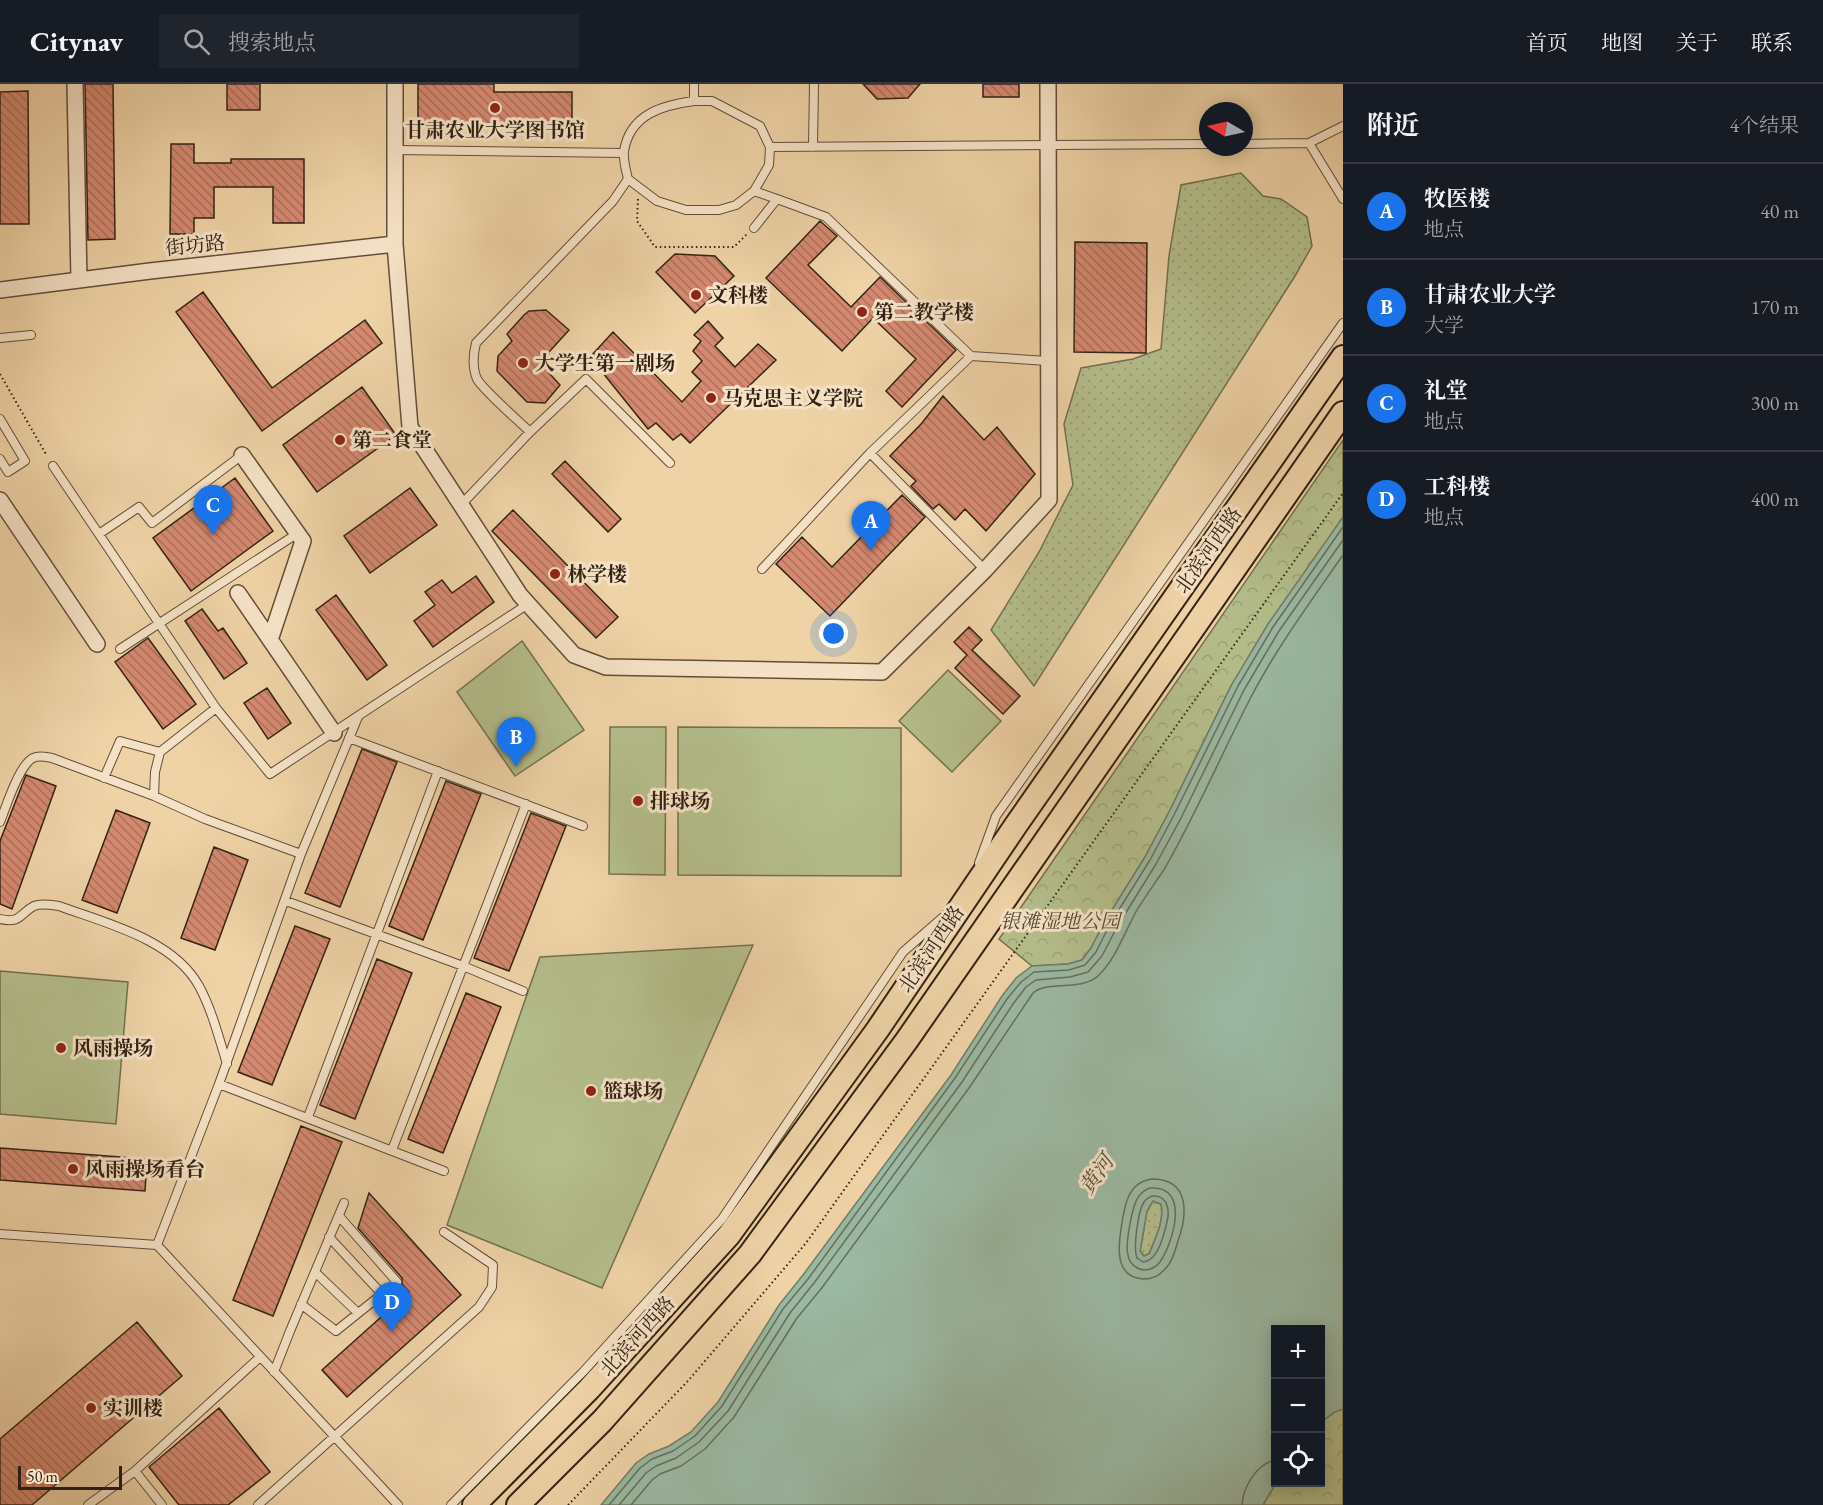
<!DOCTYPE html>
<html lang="zh">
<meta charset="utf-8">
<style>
body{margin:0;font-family:"EB Garamond","Noto Serif SC",serif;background:#20242c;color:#f1f3f6}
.controls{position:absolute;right:18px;bottom:18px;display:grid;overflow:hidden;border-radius:0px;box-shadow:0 3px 15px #0003}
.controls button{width:54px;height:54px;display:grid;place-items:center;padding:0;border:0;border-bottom:2px solid #363941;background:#171b24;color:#f1f3f6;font:30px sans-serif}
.compass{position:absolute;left:1199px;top:18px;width:54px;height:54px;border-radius:50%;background:#171b24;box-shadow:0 3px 15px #0003;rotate:279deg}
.scale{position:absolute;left:18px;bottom:15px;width:104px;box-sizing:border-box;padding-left:6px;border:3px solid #332214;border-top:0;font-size:16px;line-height:21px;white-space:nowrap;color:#332214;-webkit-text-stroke:4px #f5e2c6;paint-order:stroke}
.you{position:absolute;left:834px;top:550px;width:21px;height:21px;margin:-15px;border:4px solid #fff;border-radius:50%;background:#1a73e8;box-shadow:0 0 0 9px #1a73e833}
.badge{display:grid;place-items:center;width:39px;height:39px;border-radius:50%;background:#1a73e8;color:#fff;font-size:20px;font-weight:700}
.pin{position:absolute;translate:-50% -50px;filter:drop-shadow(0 2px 3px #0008)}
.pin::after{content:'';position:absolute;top:32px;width:21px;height:18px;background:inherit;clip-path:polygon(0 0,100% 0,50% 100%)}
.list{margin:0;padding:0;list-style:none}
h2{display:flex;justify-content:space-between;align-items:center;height:78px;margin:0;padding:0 24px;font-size:26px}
h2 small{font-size:20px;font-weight:400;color:#9ea1a6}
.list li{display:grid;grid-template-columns:39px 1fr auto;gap:18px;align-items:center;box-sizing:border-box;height:96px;padding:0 24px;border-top:2px solid #363941}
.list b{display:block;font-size:22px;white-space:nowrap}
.list p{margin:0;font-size:20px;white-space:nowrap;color:#9ea1a6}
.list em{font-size:20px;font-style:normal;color:#9ea1a6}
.icon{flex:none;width:33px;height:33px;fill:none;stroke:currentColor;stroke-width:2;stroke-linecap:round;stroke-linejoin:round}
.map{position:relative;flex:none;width:1343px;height:1421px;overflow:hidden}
header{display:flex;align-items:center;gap:36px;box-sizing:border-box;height:84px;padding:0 30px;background:#171b24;border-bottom:2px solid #363941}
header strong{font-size:28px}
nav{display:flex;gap:33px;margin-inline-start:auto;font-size:21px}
.search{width:420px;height:54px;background:#20242c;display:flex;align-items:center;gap:15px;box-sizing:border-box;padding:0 21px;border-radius:0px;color:#9ea1a6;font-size:22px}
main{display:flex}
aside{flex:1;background:#171b24}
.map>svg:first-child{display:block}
.grass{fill:url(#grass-dots);stroke:#747050;stroke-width:1.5}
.park{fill:url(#park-crowns);stroke:#747050;stroke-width:1.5}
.pitch{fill:#b4be8b;stroke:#747050;stroke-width:1.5}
.water{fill:#9bb9a3;stroke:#717d6a;stroke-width:1.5;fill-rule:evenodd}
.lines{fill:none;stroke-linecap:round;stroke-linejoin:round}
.shore{stroke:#676e5c;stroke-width:1.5}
.building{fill:url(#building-back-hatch);stroke:#332214;stroke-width:1.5}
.lane-casing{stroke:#624e39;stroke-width:10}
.street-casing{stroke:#624e39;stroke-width:18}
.primary-casing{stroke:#332214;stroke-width:26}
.path{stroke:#332214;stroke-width:2;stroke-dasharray:1.5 3;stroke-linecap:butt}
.lane{stroke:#f5e2c6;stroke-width:8}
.street{stroke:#f5e2c6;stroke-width:15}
.primary{stroke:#efd3a7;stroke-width:22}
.poi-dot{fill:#8f2418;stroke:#f5e2c6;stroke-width:2}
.labels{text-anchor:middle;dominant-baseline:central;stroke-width:6;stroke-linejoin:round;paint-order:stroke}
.poi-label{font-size:20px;font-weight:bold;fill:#332214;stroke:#f5e2c6;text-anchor:start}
.street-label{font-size:20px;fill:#332214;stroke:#f5e2c6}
.park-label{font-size:20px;font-style:italic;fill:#534932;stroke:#f5e2c6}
.water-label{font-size:21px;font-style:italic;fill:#524f3f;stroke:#f5e2c6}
</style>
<header>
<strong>Citynav</strong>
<div class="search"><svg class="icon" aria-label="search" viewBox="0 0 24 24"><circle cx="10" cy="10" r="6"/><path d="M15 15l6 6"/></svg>搜索地点</div>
<nav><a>首页</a><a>地图</a><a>关于</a><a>联系</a></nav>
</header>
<main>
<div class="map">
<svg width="1343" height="1421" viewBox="0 0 1343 1421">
<defs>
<pattern id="grass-dots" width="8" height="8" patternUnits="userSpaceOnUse" patternTransform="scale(1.5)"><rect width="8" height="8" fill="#b4be8b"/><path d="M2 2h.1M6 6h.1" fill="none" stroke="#9ba377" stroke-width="1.8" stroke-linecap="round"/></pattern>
<pattern id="park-crowns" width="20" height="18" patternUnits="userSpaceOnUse" patternTransform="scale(1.5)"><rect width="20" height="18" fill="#b4be8b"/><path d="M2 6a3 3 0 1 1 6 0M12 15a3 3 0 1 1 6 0" fill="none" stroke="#9ba377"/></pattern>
<pattern id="building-back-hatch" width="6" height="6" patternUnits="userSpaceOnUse" patternTransform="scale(1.5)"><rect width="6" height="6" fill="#d58971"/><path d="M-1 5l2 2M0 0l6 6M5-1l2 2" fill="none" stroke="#ad705c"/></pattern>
</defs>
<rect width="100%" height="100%" fill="#efd3a7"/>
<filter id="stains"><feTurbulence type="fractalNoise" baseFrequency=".00333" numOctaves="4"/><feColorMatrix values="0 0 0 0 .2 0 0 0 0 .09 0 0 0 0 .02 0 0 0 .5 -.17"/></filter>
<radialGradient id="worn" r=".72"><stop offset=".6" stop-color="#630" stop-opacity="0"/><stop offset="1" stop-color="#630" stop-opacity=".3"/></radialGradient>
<path class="grass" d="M1241 89 1263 112 1281 115 1307 133 1312 162 1295 192 1034 602 991 546 1039 468 1073 401 1064 340 1081 284 1133 275 1161 265 1169 172 1181 101Z
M1153 1117 1161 1120C1165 1136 1155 1155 1149 1170L1144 1172 1140 1167 1147 1127Z"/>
<path class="park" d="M1343 356V433L1232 600 1169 728 1145 773 1105 837 1091 864 1082 876 1068 880 1032 882 999 855Z
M1343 1325V1421H1263L1276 1399 1320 1398 1321 1338 1335 1327Z"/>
<path class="pitch" d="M522 557 584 646 515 692 457 608Z
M948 586 1001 637 952 688 899 637Z
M610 643H666L665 791 609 790Z
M678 643 901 644V792L678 791Z
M753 861 602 1204 447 1141 540 873Z
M0 887 128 898 116 1040 0 1030Z"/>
<path class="water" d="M1343 433V1325L1335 1328 1321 1338 1320 1246H1276V1399L1263 1421H601L636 1379 649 1370 669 1362 691 1348 718 1318 779 1221 803 1191 951 991 1002 912 1016 894 1032 882 1068 880 1082 876 1091 864 1105 837 1145 773 1169 728 1232 600 1268 540ZM1153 1117 1161 1120C1165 1136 1155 1155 1149 1170L1144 1172 1140 1167 1147 1127Z"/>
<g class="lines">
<path class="shore" d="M1152 1095C1191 1095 1187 1132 1178 1157 1175 1167 1172 1179 1164 1186 1159 1192 1152 1195 1144 1195 1115 1194 1118 1164 1121 1145 1124 1124 1127 1098 1152 1095Z
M1150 1104C1191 1101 1173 1159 1160 1178 1156 1183 1150 1186 1144 1186 1136 1185 1129 1179 1128 1171 1125 1161 1132 1121 1139 1112 1142 1108 1145 1106 1150 1104Z
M1152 1112C1165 1111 1169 1121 1168 1133 1165 1147 1159 1177 1143 1178L1137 1174C1133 1164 1138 1127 1144 1118 1147 1114 1148 1114 1152 1112Z
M609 1421 640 1384 652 1375 673 1367 695 1352 722 1322 783 1225 808 1195 955 994 1007 915 1021 898 1034 888 1069 886 1085 881 1096 868 1110 840 1150 776 1174 731 1238 602 1273 543 1343 443
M619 1421 646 1389 656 1382 676 1374 699 1358 728 1327 790 1229 814 1199 962 998 1013 920 1026 903 1036 896 1070 893 1088 888 1102 872 1117 843 1156 780 1181 734 1244 606 1279 547 1343 456
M631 1421 652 1396 660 1390 681 1382 705 1365 734 1333 797 1234 821 1205 969 1004 1033 909C1047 896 1080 908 1098 892 1116 875 1125 847 1137 826 1146 811 1156 798 1165 784 1197 728 1222 669 1251 613 1277 563 1311 517 1343 471
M1242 1421C1243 1403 1257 1379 1276 1376"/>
</g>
<path class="building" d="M85 0H113L115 155 88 156Z
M227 0H260V26H227Z
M418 0H494V8H572V39L418 40Z
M863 0H920L908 14 877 15Z
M983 0H1019V13H983Z
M28 7 29 140H0V8Z
M171 60H194V79H231V75H304V139H273V103H214V134H194V150H170Z
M820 137 837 152 808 181 851 223 880 193 956 266 902 323 886 307 916 275 873 234 842 267 766 194Z
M1075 158 1147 159 1146 269 1074 268Z
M675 170 715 172 734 192 695 229 656 188Z
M203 208 272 304 365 236 382 259 262 347 176 228Z
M546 226 569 246 549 268V289L560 301 545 319 527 318 497 287 498 272 512 257 507 250 524 231 529 227Z
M708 237 723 254 715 262 735 283 758 260 776 276 690 359 681 350 673 356 656 339 648 345 590 273 613 248 682 318 701 297 692 288 702 277 693 267 701 257 694 251Z
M362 303 396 351 317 408 283 361Z
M943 312 984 356 997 343 1035 390 986 447 965 425 955 436 939 420 933 425 911 402 916 397 890 372 922 339Z
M565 377 621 435 608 448 552 390Z
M235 394 273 447 191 507 153 454Z
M410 404 437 441 370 489 344 452Z
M902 411 925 433 830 532 776 480 802 453 832 483Z
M513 426 618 533 596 554 492 447Z
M476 492 494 518 433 563 414 537 435 521 425 508 442 496 452 509Z
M336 511 387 581 367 596 316 526Z
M202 525 218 547 223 544 247 579 224 595 185 537Z
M969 543 982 556 972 566 1020 612 1003 630 955 584 967 571 954 558Z
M148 554 196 620 163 645 115 578Z
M267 604 291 639 268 655 244 619Z
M362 665 397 678 340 823 305 809Z
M26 691 56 702 12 825 0 820V757Z
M446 697 481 710 423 856 389 842Z
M116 726 150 739 117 829 82 816Z
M531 729 566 742 509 887 474 874Z
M214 763 248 776 215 866 181 854Z
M295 842 330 855 272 1001 238 988Z
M377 875 412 889 355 1035 320 1021Z
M466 909 501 923 443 1069 408 1055Z
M301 1042 342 1058 273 1232 233 1216Z
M0 1064 147 1075 145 1107 0 1096Z
M369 1109 461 1211 347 1313 322 1286 409 1208 402 1200V1194L358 1144Z
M137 1238 182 1292 32 1421H0V1355Z
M219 1324 270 1388 228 1421H179L149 1383Z"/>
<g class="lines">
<g class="lane-casing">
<path id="lane" d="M694 0V17
M694 17H712L760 42 770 63 769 81 754 107 736 121 719 126H686L657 117 628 95C626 87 623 76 624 67 630 30 663 21 694 17Z
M1343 42 1309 59 1343 115
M1244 60 1309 59
M770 63 1208 60
M813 63 814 0
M396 66 623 69
M754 107 777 115 754 144
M0 254 31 251
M971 272 1048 277
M0 335 25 377 8 388 0 375
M530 348C520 338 483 306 477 295 472 283 473 271 476 259L613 117 628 95
M870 369 985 486
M53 382 216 624
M461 421 530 348 586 295 670 379
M99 450 139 423 152 439 242 371
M762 485 870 369 971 272 826 133 777 115
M120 565 298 449
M349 654 583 742
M104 694 120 657 160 668
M154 712 155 688 160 668 216 624 270 690 528 520
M0 738C6 723 19 681 33 674 39 671 46 673 52 674L154 712 205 735 301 770 219 1000 157 1161
M301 770 358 633
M979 779 996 732 1343 239
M286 817 463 882 523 907
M0 835C21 840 20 829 34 822 42 819 51 821 59 822 105 839 173 855 199 902 212 926 219 954 227 980
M219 1000 444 1087
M308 1033 438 687
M392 1066 526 720
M0 1150 157 1161 398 1421
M329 1153 382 1210
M315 1188 358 1229
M301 1220 336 1247 397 1198 339 1132
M274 1288 290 1247 344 1119
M135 1387 162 1421
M88 1421 135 1387 260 1273
M258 1421 479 1223 492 1203 493 1181 444 1148
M451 1421 583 1288 722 1135 903 868 942 834"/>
</g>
<g class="street-casing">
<path id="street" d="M75 0 79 196
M395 0V160L410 343 520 511 574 571 606 583 882 588 985 486 1049 416 1048 0
M0 206 150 187 395 160
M242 371 303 457 270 556
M0 416 97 560
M238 509 334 649"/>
</g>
<g class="primary-casing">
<path id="primary" d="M474 1421 589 1305 729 1151 878 945 1016 741 1343 273
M518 1421 602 1337 750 1170 907 956 1343 329"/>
</g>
<path class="path" d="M638 115 637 137 655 163H734L747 150
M0 290 47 372
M568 1421 687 1298 806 1159 1343 409"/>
<use href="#lane" class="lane"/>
<use href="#street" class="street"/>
<use href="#primary" class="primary"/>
</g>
<g class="poi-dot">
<circle cx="495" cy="24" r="6"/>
<circle cx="696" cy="211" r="6"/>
<circle cx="862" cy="228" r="6"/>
<circle cx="523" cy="279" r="6"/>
<circle cx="711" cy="314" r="6"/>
<circle cx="340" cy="356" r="6"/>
<circle cx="555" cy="490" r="6"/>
<circle cx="638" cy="717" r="6"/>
<circle cx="61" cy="964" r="6"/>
<circle cx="591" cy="1007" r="6"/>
<circle cx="73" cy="1085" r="6"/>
<circle cx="91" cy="1324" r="6"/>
</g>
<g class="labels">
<g class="poi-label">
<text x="495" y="46" text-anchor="middle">甘肃农业大学图书馆</text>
<text x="708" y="211">文科楼</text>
<text x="874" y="228">第二教学楼</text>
<text x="535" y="279">大学生第一剧场</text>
<text x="723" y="314">马克思主义学院</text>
<text x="352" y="356">第二食堂</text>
<text x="567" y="490">林学楼</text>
<text x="650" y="717">排球场</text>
<text x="73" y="964">风雨操场</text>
<text x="603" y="1007">篮球场</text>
<text x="85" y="1085">风雨操场看台</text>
<text x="103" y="1324">实训楼</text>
</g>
<g class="street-label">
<text transform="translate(195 161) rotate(-6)">街坊路</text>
<text transform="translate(1208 466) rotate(-55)">北滨河西路</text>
<text transform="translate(931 865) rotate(-56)">北滨河西路</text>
<text transform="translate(637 1252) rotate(-48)">北滨河西路</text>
</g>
<g class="park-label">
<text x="1060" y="837">银滩湿地公园</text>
</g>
<g class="water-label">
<text transform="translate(1096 1090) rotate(-54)">黄河</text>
</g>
</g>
<rect width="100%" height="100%" filter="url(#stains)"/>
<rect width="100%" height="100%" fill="url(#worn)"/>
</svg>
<div class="controls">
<button>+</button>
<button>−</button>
<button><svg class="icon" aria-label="locate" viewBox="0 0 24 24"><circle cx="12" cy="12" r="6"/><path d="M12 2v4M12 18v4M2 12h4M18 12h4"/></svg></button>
</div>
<svg class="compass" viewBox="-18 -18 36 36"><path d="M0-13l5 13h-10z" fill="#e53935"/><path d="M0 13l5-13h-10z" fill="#9ea1a6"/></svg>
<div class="scale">50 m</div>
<div class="you"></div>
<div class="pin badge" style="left:871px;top:467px">A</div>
<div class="pin badge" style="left:516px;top:683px">B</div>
<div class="pin badge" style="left:213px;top:451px">C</div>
<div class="pin badge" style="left:392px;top:1248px">D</div>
</div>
<aside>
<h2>附近<small>4个结果</small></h2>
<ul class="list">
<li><span class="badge">A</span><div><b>牧医楼</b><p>地点</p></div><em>40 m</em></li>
<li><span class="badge">B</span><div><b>甘肃农业大学</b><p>大学</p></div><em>170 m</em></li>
<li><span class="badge">C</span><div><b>礼堂</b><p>地点</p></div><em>300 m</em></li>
<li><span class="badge">D</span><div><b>工科楼</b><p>地点</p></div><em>400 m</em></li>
</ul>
</aside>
</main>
